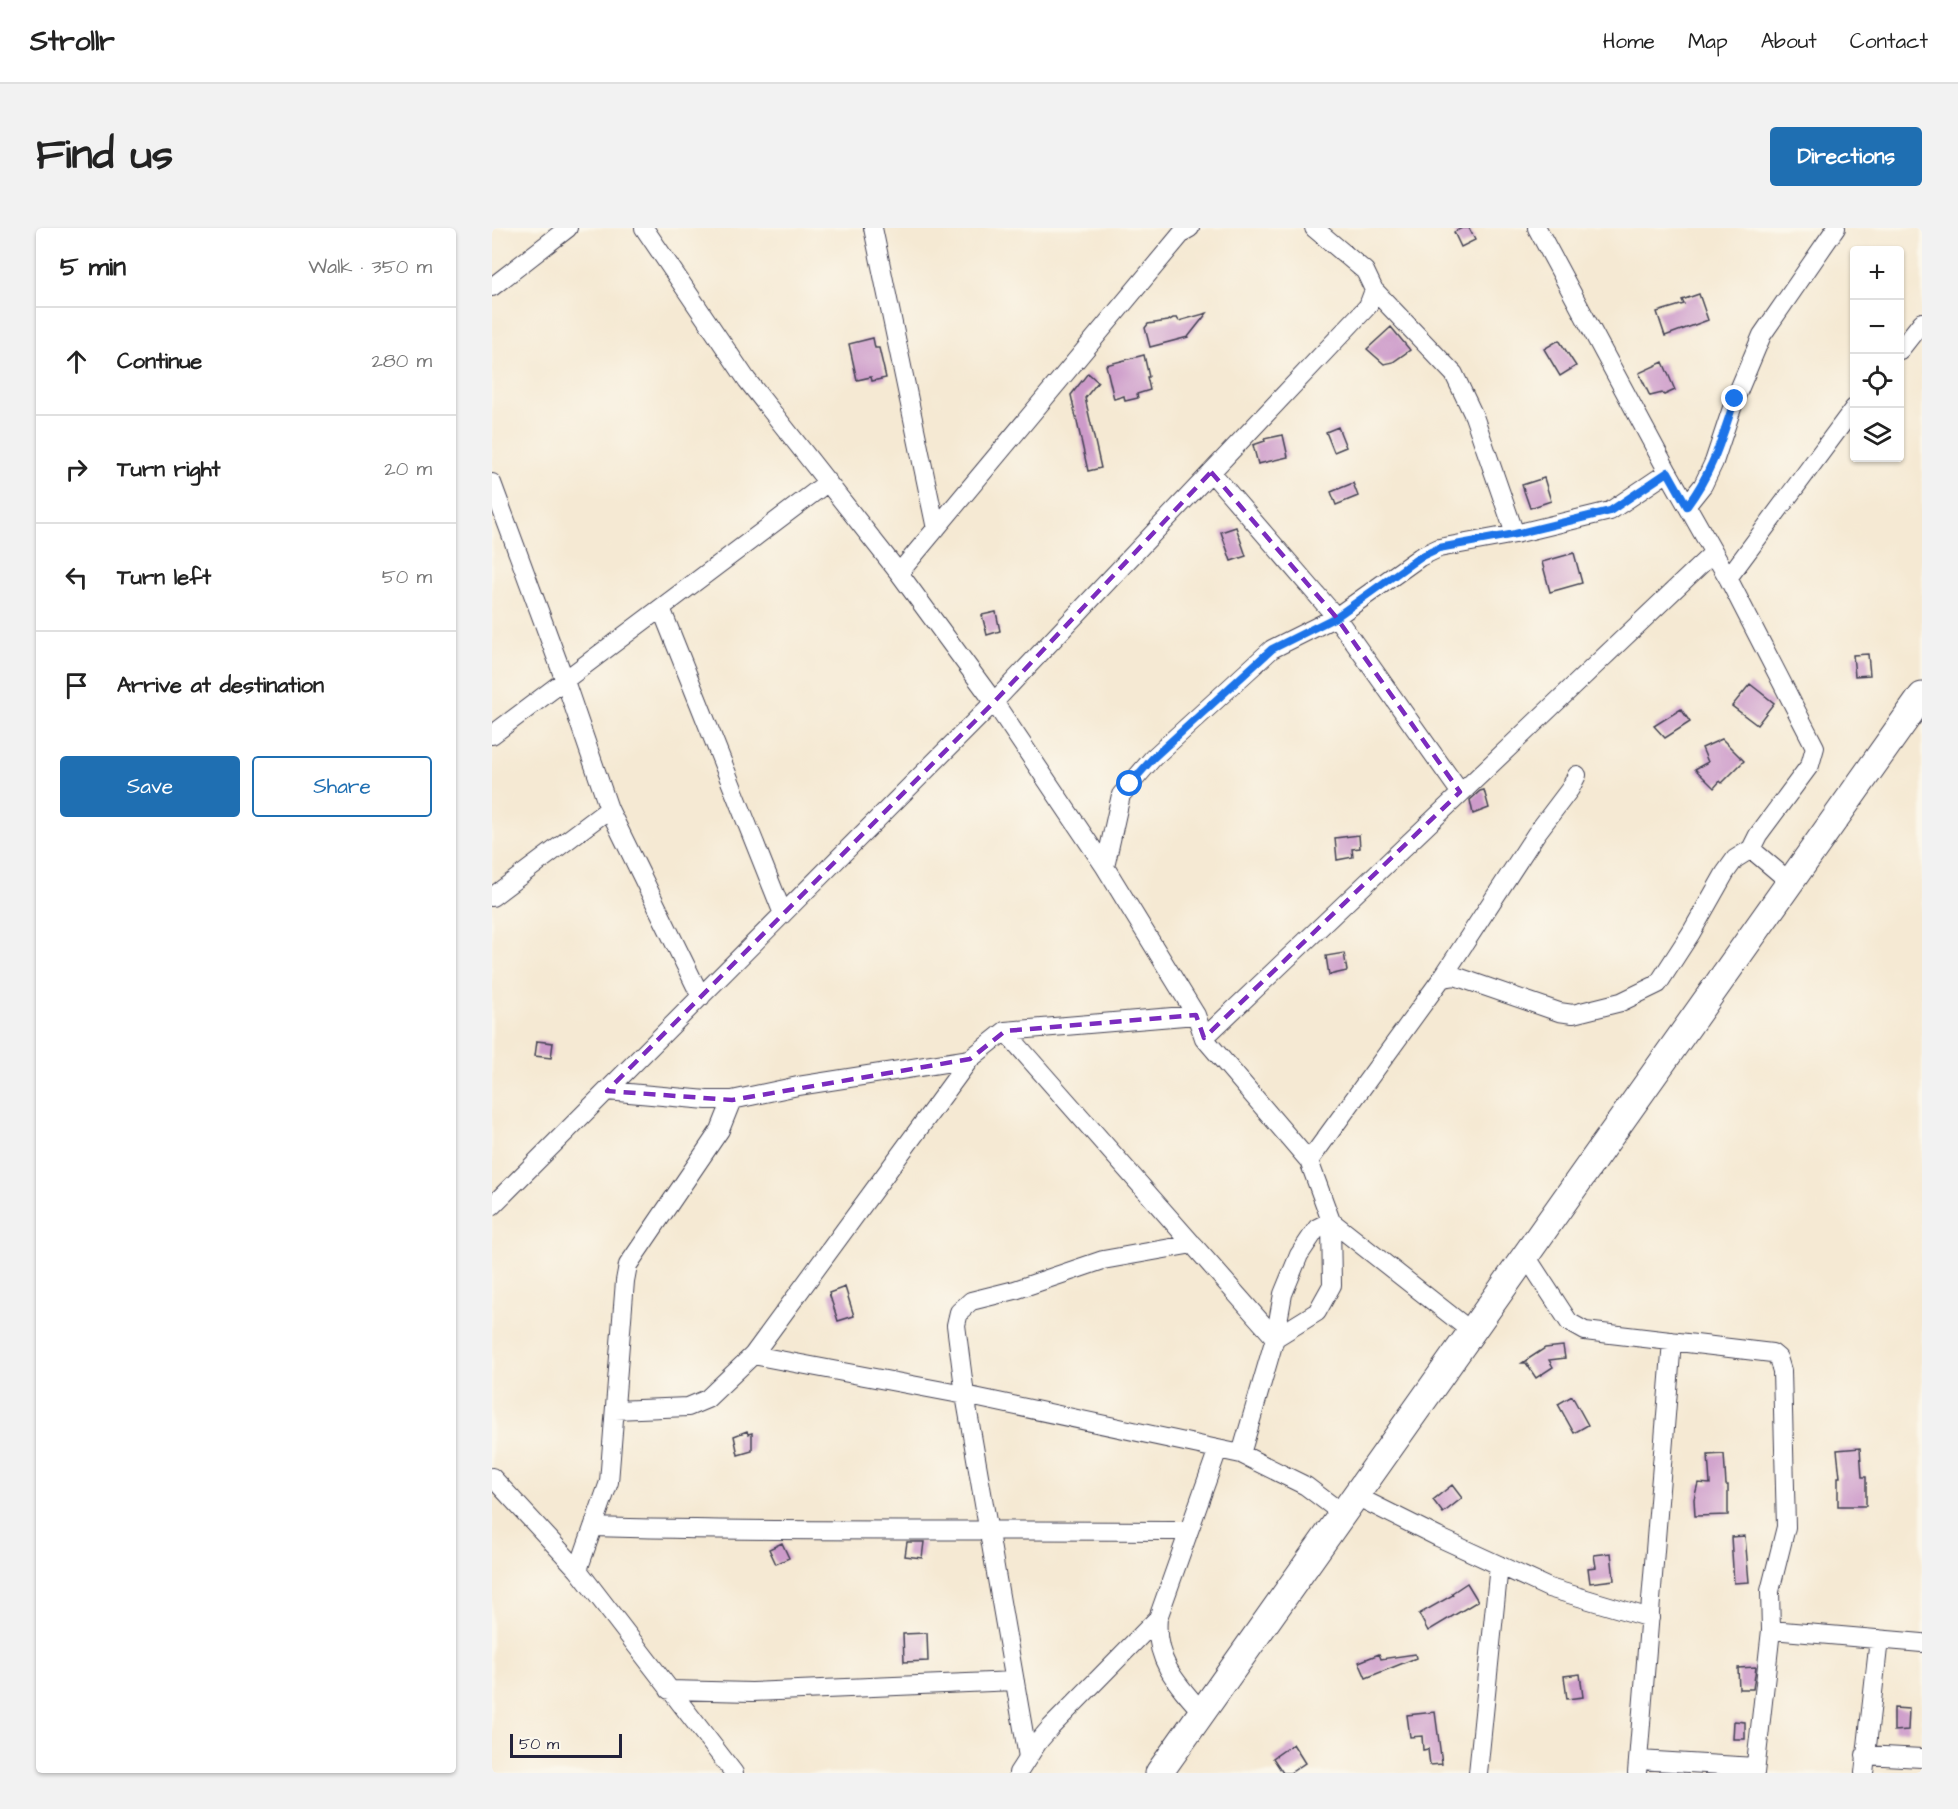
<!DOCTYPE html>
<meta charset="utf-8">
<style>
body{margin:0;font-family:"Architects Daughter",sans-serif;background:#f2f2f2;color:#222}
.controls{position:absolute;right:18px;top:18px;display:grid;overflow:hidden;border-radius:6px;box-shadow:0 2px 4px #0004}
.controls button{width:54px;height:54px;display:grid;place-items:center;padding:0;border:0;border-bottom:2px solid #e0e0e0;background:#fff;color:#222;font:30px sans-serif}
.scale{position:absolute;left:18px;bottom:15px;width:112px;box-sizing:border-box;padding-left:6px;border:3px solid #22223b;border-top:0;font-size:16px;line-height:21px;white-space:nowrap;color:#22223b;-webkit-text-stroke:4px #fbf7ec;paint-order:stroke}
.stop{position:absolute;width:18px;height:18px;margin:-14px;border:4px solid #1a73e8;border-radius:50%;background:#fff}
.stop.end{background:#1a73e8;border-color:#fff;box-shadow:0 2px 6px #0008}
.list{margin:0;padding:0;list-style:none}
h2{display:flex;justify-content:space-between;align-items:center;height:78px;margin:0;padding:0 24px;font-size:26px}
h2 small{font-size:20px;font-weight:400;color:#767676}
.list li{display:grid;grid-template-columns:39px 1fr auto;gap:18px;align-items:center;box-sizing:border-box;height:108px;padding:0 24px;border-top:2px solid #e0e0e0}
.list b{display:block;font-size:22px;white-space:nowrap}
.list em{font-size:20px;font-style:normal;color:#767676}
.actions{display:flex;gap:12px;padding:18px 24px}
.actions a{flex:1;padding:14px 0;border:2px solid #1f6fb2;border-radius:6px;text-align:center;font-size:21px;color:#1f6fb2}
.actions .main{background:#1f6fb2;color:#fff}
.icon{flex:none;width:33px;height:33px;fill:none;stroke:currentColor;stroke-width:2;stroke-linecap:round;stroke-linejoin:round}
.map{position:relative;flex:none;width:1430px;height:1545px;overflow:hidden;border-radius:6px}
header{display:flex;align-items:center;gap:36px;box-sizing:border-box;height:84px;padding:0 30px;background:#fff;border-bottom:2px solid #e0e0e0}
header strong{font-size:28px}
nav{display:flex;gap:33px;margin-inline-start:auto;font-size:21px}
.intro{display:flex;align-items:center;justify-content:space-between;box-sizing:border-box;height:144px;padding:0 36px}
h1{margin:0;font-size:42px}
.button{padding:15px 27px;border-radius:6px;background:#1f6fb2;color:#fff;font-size:21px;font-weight:700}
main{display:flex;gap:36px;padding:0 36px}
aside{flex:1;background:#fff;border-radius:6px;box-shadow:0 2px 4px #0004}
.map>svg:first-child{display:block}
.building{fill:#cd9bca}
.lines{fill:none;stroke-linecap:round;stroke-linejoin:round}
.minor-casing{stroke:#424052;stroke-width:20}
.highway-casing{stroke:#424052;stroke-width:29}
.minor{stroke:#fff;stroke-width:18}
.highway{stroke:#fff;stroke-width:27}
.route{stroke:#1a73e8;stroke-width:8}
.marked{fill:none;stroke:#7b2cbf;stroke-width:4.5;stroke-dasharray:12 8;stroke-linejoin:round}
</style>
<header>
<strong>Strollr</strong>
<nav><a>Home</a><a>Map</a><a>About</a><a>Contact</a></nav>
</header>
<div class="intro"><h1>Find us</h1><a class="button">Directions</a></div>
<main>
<aside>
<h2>5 min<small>Walk · 350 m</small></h2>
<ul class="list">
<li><svg class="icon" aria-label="ahead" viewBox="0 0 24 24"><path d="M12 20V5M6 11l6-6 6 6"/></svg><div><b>Continue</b></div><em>280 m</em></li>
<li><svg class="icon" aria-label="right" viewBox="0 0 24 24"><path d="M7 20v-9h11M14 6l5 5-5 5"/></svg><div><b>Turn right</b></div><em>20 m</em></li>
<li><svg class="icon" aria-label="left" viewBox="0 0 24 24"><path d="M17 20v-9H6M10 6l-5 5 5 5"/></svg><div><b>Turn left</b></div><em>50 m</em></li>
<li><svg class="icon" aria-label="arrive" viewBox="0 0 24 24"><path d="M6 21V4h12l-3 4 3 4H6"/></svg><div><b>Arrive at destination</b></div></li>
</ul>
<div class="actions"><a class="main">Save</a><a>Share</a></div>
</aside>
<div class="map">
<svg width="1430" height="1545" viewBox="0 0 1430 1545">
<rect width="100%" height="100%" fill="#fbf7ec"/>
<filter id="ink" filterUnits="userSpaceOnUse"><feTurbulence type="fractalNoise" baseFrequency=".0167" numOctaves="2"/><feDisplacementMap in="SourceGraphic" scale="12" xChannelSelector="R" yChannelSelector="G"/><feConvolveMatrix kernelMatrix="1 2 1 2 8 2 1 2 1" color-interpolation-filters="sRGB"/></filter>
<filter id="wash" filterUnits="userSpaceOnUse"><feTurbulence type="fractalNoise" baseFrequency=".008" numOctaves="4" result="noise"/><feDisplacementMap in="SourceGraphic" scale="24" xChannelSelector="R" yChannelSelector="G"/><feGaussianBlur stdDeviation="1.35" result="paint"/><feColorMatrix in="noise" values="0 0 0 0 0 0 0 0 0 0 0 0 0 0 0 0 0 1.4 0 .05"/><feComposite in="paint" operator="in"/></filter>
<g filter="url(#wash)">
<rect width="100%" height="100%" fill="#f5e9d3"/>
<g id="blocks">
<path class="building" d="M970 0H977L983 12 969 19 962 4Z
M1207 66 1216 92 1173 108 1165 84 1192 76 1190 72Z
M715 85 696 109 658 119 653 100 656 96 676 93 681 90H685L687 93Z
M899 99 918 122 901 134 892 136 875 121Z
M381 110 383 120H387L394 150 380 153 379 149 365 152 357 116Z
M1067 112 1084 138 1068 148 1052 121Z
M652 127 657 149H655L658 162 645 166 646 170 633 173 632 168 622 171 614 137Z
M1171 134 1183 162 1172 167 1170 165 1158 168 1147 145Z
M596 145 606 154 593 170 609 240 596 243 579 167Z
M846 199 854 219 842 224 834 204Z
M791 207 796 229 766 236 761 217 773 213 772 211Z
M1052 250 1059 273 1038 280 1030 257Z
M861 255 866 268 844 277 839 264Z
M744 299 754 328 739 333 729 304Z
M1082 325 1090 355 1058 364 1050 334Z
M504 384 508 403 495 407 490 387Z
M1376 426 1378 447 1363 448 1361 427Z
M1258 456 1282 475 1265 497 1240 478Z
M1189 481 1198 494 1173 510 1162 498Z
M1230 511 1252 533 1230 555 1228 553 1222 560 1203 541 1216 534 1210 520Z
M992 562 997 580 981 586 978 572 988 563Z
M867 607 868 620 860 621 861 629 845 632 843 610Z
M852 725 855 743 837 747 834 728Z
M45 813 61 815 59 830 43 828Z
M353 1059 362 1088 346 1093 337 1065Z
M1071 1118 1073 1130 1057 1132 1061 1139 1044 1150 1034 1135H1030L1053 1120Z
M1080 1168 1096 1197 1082 1205 1066 1176Z
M255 1203 256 1206 260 1205V1223L246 1227 242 1208Z
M1368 1220 1370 1249H1374V1278H1346V1249H1348L1345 1222Z
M1232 1226 1234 1257H1236V1287L1203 1288 1202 1271 1206 1255 1218 1256 1216 1227Z
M960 1257 970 1270 951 1285 941 1272Z
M1253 1308 1257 1354 1242 1355 1239 1309Z
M415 1314H432L430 1330 413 1328Z
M290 1315 297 1330 284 1336 277 1321Z
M1119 1325 1122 1352 1098 1355 1096 1340 1104 1339 1102 1327Z
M975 1355 986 1373 936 1403 927 1386 961 1367 960 1365Z
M435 1405 436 1433 412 1434 411 1406Z
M887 1426 889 1431 923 1426 924 1430 874 1450 867 1434Z
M1264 1439 1261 1461H1247L1246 1440Z
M1088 1446 1091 1469 1075 1471 1072 1448Z
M1402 1480 1417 1481 1416 1502 1402 1503Z
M943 1484 950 1536 938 1537 936 1521 931 1522 930 1508 918 1509 915 1487Z
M1242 1493 1253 1494V1511H1241Z
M801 1516 813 1535 798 1545H791L781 1530Z"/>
</g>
</g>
<g filter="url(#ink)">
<use href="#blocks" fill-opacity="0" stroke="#424052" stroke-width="1.5"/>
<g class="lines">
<g class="minor-casing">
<path id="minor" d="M152 0 255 152 407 345 502 474 613 639 704 787 712 810 817 933 839 993 840 1057 825 1084 783 1110
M381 0 444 301
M1045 0 1176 244 1236 350 1323 519 1318 537 1266 607 1259 621 1298 654
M0 59 76 0
M882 62 962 146 982 188 1023 306
M1408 122 1430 94
M719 244 844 389 968 564
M0 255 73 453 117 581 209 769
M1195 277 1211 257 1222 234 1243 171 1270 107 1344 0
M407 345 691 4 698 0
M1236 350 1362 180
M169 380 291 686
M0 507 336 254
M613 639 629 567 661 530 780 421 844 389 928 329 947 320 1023 306 1118 283 1176 244
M0 669 117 581
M950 750 1044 606 1078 561 1085 547
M513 803 783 1110 749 1226
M712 810 1222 324
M115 863 215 872H240L306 858 478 831
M817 933 950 750 963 748 1067 784 1081 786 1129 774 1166 756 1199 705 1233 645 1243 631 1259 621
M0 978 502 474 876 78 882 62 873 43 822 0
M1034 1028 1077 1094 1093 1103 1280 1125 1286 1130 1290 1143 1294 1299 1278 1363 1279 1402 1263 1545
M783 1110 791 1066 807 1027 825 1000 839 993 980 1104
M261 1127 473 1167 749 1226 814 1258 851 1286
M123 1182 196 1179 215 1171 261 1127 478 831 513 803 704 787
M0 1249 86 1342 242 1545
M864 1268 946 1309 1057 1360 1158 1390
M101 1299C299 1305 498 1301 697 1303
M86 1342 117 1254 133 1053 136 1037 228 902 240 872
M1279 1402 1430 1415
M177 1462 260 1464 523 1453
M710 1484C684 1455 662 1431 666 1390L726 1221
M1373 1527 1430 1530
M536 1529 473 1167 464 1097 467 1084 479 1073 523 1062 611 1032 701 1016
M1147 1532 1263 1539
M526 1545 546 1514 559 1499 666 1390
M986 1545 1007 1337
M1145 1545 1180 1113
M1372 1545 1387 1411"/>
</g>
<g class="highway-casing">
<path id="highway" d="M667 1545 1430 468"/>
</g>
<use href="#minor" class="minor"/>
<use href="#highway" class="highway"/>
</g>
</g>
<g class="lines" filter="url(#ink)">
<path class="route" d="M638 556 661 530 780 421 844 389 928 329 947 320 1023 306 1118 283 1176 244 1195 278C1221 243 1229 212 1243 171"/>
</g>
<path class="marked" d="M719 244 844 389 968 564 712 810 704 787 513 803 478 831 240 872 115 863 502 474Z"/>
</svg>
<div class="controls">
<button>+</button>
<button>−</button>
<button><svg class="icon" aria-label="locate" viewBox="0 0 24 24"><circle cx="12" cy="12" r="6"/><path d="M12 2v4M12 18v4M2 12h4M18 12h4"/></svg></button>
<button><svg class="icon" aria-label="layers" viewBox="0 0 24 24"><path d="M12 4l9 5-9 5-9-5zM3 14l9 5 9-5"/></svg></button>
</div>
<div class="scale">50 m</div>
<div class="stop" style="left:638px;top:556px"></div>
<div class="stop end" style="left:1243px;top:171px"></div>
</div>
</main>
